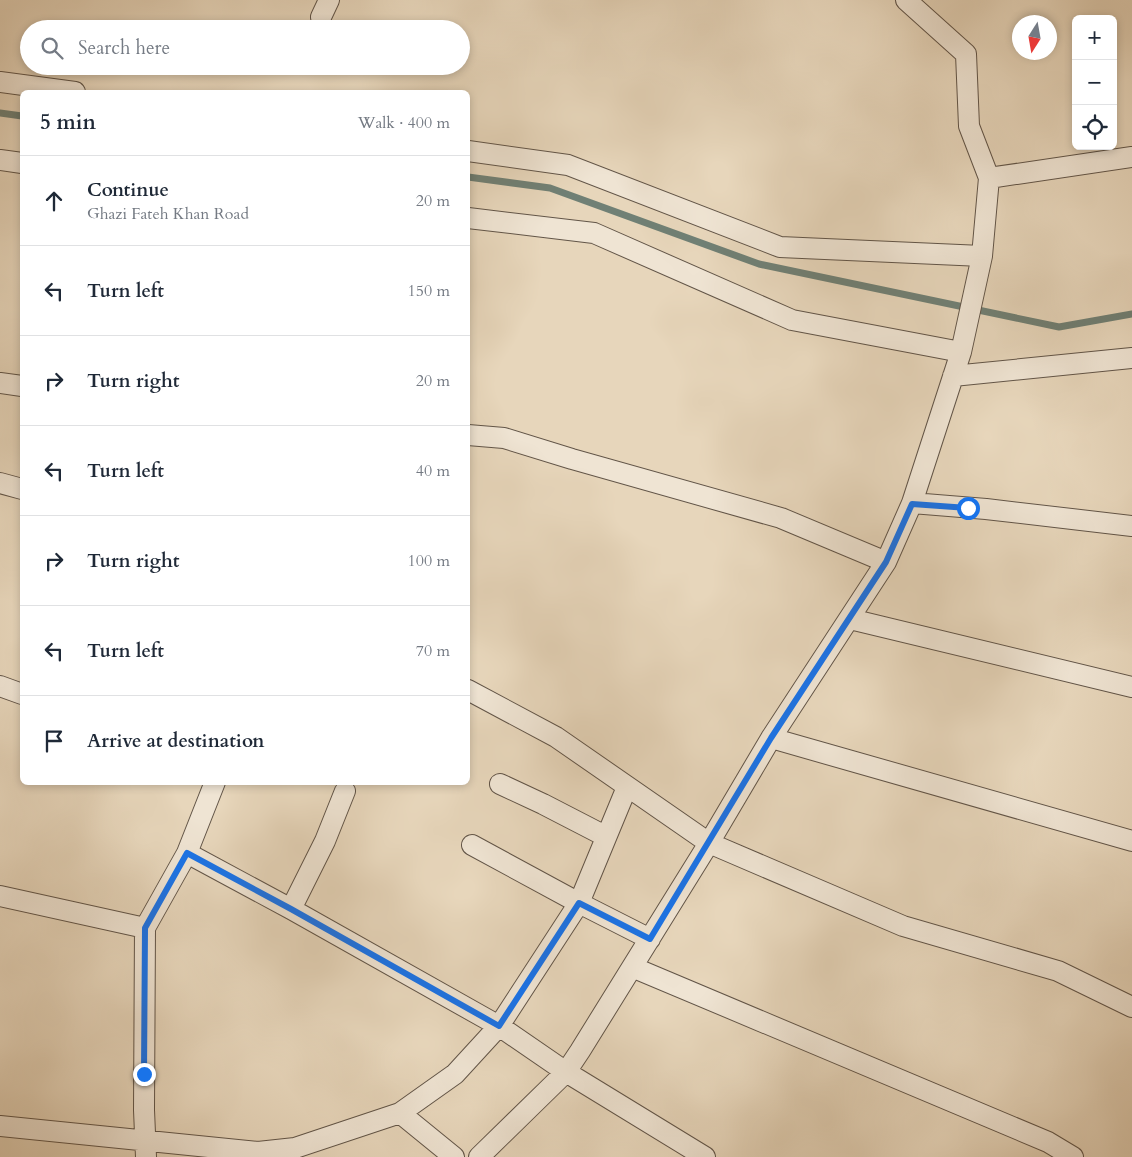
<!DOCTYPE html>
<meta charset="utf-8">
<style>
body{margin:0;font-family:Cardo,serif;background:#f6f6f7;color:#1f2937}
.controls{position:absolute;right:15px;top:15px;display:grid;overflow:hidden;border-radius:8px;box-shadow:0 2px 8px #0003}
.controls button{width:45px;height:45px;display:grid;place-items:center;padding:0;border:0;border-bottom:1px solid #e0e1e3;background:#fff;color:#1f2937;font:25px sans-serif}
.compass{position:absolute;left:1012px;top:15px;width:45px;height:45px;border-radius:50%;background:#fff;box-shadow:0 2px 8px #0003;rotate:191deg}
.stop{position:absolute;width:15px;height:15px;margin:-11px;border:4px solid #1a73e8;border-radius:50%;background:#fff}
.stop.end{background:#1a73e8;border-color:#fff;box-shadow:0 1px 5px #0008}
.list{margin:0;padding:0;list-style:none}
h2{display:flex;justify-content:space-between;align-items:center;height:65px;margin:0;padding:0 20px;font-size:21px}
h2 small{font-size:16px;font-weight:400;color:#747a83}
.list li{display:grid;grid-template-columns:32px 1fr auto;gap:15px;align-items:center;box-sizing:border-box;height:90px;padding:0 20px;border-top:1px solid #e0e1e3}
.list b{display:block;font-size:19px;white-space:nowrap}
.list p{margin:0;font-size:16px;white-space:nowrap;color:#747a83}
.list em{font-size:16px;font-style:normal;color:#747a83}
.icon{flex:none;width:28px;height:28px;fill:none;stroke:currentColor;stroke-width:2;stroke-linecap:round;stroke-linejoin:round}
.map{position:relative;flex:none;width:1132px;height:1157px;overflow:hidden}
.search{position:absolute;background:#fff;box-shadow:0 2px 8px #0003;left:20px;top:20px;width:450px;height:55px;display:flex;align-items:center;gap:12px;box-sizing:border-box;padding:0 18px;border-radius:28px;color:#747a83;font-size:19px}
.panel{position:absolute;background:#fff;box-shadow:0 2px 8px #0003;left:20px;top:90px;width:450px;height:695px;border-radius:8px}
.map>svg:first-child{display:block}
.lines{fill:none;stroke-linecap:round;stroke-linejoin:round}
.stream{stroke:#708075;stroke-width:7}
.street-casing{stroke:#625548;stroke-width:22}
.street{stroke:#efe4d3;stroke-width:20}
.route{stroke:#1a73e8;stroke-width:6}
</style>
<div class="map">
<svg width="1132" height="1157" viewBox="0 0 1132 1157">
<rect width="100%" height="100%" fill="#e7d6bb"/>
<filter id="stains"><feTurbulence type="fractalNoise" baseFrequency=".004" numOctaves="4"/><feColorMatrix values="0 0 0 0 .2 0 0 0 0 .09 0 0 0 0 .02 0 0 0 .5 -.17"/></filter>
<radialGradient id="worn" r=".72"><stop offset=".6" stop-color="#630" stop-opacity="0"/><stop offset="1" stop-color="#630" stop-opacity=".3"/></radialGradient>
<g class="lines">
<path class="stream" d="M0 113 22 116
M468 177 550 188 759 264 1059 327 1132 314"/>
<g class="street-casing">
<path id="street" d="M321 17 329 0
M0 82 75 92
M468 151 568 165 780 247 982 256
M0 160 22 163
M989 178 1132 157
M468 218 594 233 792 320 961 352
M953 376 1132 358
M0 383 22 386
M468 435 504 438 572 459 781 518 886 562
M0 483 22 489
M912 503 986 509 1132 526
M850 619 1132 687
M0 686 22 694
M468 690 556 737 709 843 903 926 1058 971 1132 1007
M771 738 1132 841
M500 784 543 804 605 836
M472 845 579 903 650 939
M187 853 291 909 499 1026 566 1072 705 1157
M0 896 145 928
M291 909 325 841 345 791
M632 967 1048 1142 1073 1157
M400 1113 454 1157
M0 1126 258 1152 295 1148 400 1113 455 1074 499 1026 579 903 627 787
M146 1157 144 1110 145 928 187 853 215 782
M479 1157 566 1072 580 1051 709 843 771 738 886 562 912 503 961 352 982 256 989 178 969 126 966 54 906 0"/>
</g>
<use href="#street" class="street"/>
</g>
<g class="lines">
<path class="route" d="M144 1074 145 928 187 853 291 909 499 1026 579 903 650 939 771 738 886 562 912 504 968 508"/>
</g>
<rect width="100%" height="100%" filter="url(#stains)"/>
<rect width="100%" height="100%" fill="url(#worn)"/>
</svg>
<div class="controls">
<button>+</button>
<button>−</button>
<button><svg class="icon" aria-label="locate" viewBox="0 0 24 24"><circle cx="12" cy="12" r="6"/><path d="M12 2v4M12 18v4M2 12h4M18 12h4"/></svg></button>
</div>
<svg class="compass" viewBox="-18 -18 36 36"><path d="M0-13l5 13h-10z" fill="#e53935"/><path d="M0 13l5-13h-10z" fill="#747a83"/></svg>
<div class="stop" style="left:968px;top:508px"></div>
<div class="stop end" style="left:144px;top:1074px"></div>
<div class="search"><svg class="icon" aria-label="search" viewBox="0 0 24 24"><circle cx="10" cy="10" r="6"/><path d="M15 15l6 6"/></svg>Search here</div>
<section class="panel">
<h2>5 min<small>Walk · 400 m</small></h2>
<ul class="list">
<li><svg class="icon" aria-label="ahead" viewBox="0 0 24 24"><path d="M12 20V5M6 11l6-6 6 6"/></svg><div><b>Continue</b><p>Ghazi Fateh Khan Road</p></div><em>20 m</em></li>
<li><svg class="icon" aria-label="left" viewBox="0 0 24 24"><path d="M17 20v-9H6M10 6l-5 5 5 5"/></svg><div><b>Turn left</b></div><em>150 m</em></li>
<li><svg class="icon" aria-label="right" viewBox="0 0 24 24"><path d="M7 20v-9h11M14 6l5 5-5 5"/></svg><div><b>Turn right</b></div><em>20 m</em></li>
<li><svg class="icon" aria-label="left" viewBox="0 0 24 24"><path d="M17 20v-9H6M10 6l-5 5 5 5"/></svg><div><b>Turn left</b></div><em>40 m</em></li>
<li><svg class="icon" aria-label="right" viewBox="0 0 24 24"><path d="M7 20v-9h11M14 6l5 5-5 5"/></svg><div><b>Turn right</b></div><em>100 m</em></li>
<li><svg class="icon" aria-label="left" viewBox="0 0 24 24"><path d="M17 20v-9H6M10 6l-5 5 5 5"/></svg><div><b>Turn left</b></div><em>70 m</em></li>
<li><svg class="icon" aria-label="arrive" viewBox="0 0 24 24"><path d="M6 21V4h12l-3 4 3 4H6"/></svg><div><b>Arrive at destination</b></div></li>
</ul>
</section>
</div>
